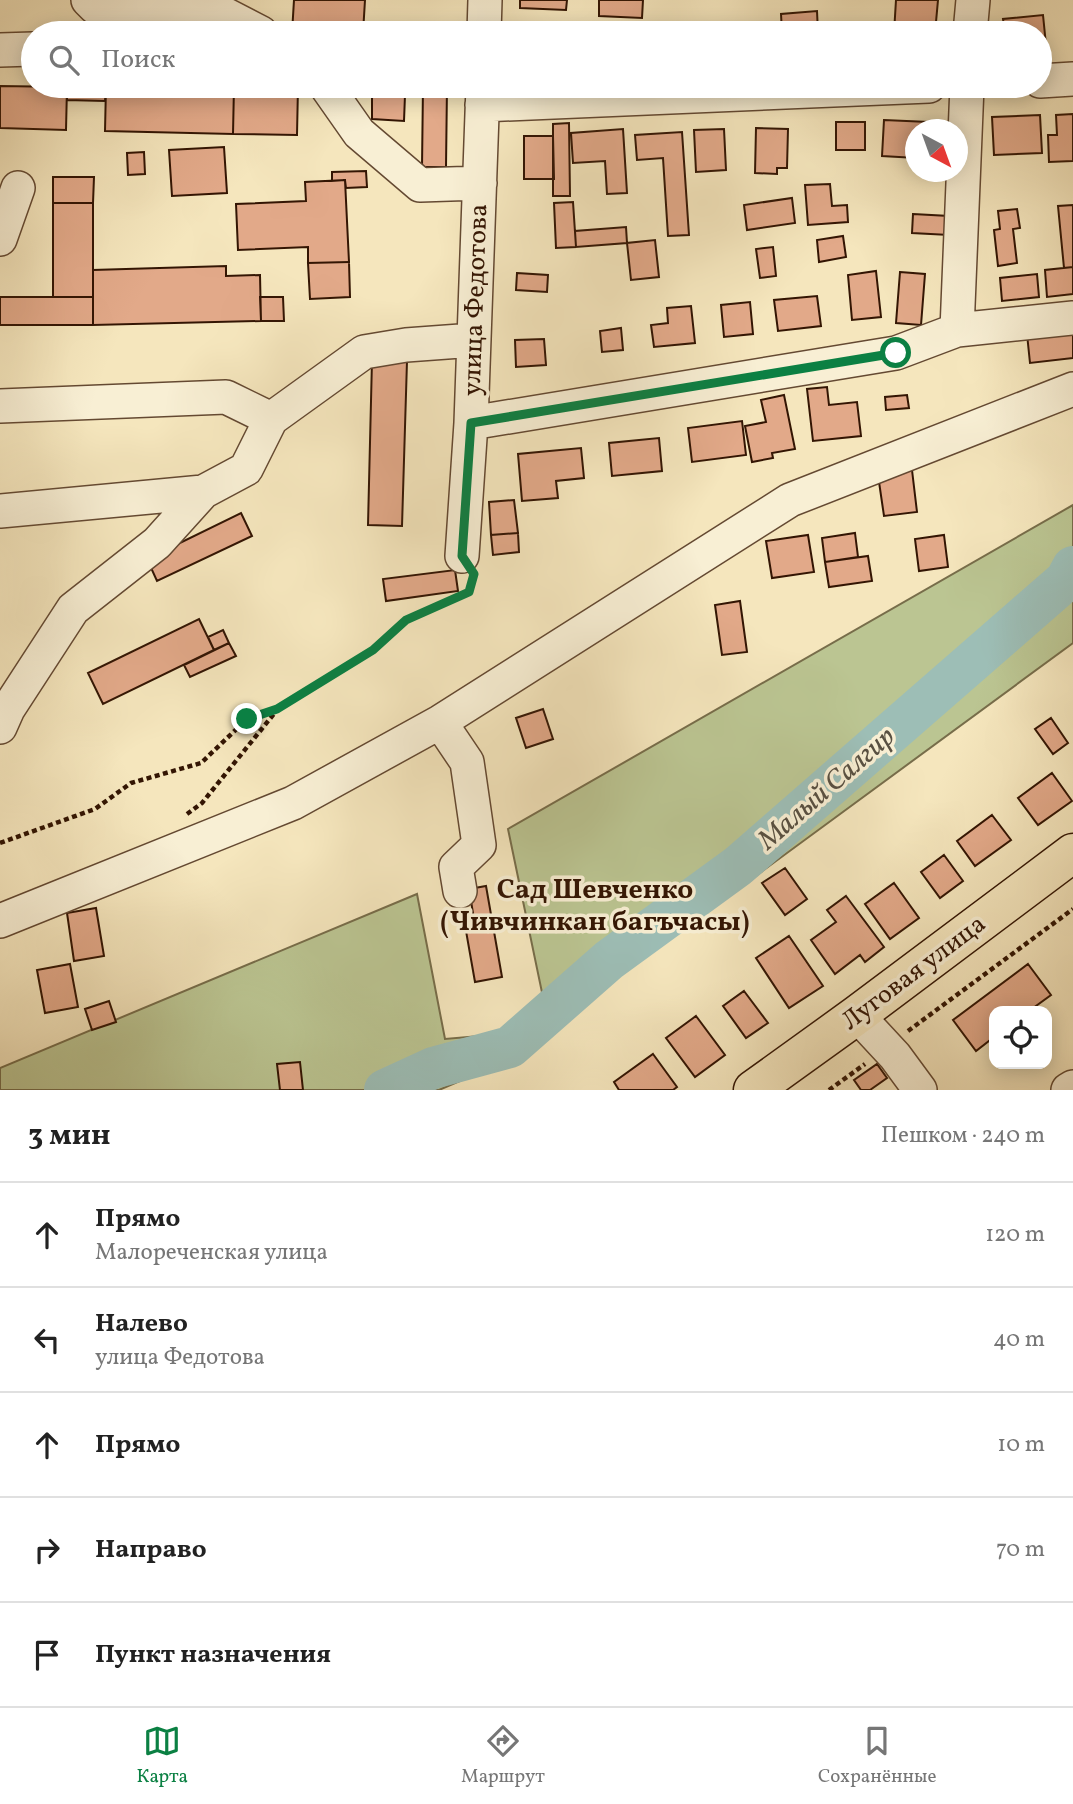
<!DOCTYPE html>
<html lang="ru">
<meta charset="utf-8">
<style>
body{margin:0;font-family:Vollkorn,serif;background:#f2f2f2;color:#222}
.controls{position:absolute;right:21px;bottom:21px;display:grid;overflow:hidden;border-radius:14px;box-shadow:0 4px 18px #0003}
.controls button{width:63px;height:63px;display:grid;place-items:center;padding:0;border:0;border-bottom:2px solid #e0e0e0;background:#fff;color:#222;font:35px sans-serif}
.compass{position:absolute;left:905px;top:119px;width:63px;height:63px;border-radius:50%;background:#fff;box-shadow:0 4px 18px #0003;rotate:139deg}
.stop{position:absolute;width:21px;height:21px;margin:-16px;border:5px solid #0b8043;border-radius:50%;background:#fff}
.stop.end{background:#0b8043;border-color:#fff;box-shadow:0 2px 7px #0008}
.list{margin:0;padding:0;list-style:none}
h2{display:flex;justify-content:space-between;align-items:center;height:91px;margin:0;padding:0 28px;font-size:30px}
h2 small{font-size:23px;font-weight:400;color:#767676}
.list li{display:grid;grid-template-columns:46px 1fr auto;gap:21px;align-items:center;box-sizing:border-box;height:105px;padding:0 28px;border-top:2px solid #e0e0e0}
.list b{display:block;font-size:26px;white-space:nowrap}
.list p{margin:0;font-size:23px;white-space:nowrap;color:#767676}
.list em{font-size:23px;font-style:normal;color:#767676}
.icon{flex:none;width:38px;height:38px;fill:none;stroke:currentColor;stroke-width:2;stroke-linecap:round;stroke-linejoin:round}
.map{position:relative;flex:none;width:1073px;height:1090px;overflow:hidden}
.search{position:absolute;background:#fff;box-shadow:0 4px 18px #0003;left:21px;right:21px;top:21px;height:77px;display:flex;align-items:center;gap:18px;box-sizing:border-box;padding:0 24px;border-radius:38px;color:#767676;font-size:26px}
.sheet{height:616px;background:#fff}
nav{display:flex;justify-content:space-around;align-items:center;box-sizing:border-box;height:98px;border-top:2px solid #e0e0e0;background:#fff;font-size:19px;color:#767676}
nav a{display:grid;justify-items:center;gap:4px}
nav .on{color:#0b8043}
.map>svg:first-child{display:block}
.green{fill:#bbc592;stroke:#776d4a;stroke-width:2}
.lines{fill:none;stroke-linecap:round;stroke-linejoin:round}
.river{stroke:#9dbeb6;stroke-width:42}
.building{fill:#e2a989;stroke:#331503;stroke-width:2}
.minor-casing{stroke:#644932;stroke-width:36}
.major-casing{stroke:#331503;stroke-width:41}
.path{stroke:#331503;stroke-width:4.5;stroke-dasharray:5 3.5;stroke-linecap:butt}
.minor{stroke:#f8efd4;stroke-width:33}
.major{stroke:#f5e6bd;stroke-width:38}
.route{stroke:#0b8043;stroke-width:9}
.labels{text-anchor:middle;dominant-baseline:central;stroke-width:7;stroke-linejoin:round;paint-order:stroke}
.street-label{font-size:26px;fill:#331503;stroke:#f8efd4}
.water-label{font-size:28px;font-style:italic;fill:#585042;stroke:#f8efd4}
.neighbourhood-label{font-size:28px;font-weight:bold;fill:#331503;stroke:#f8efd4}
</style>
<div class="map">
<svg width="1073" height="1090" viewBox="0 0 1073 1090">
<rect width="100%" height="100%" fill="#f5e6bd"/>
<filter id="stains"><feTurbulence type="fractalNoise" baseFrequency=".00286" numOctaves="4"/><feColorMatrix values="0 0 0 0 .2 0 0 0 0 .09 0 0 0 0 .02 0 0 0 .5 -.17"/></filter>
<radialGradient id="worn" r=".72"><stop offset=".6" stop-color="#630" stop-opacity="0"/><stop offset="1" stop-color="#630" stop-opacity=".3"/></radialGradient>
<path class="green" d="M1073 505V643L610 983 509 1060 439 1090H0V1068L417 894 445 1039 503 1034 544 1002 508 829Z"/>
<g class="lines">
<path class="river" d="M385 1090 433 1068 510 1047 609 960 738 866 1066 580 1073 567"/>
</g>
<path class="building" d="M294 0H365L363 33H292Z
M520 0H567L566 10 520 8Z
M599 0H643L642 18 599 16Z
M896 0H938L935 33H894Z
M817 11 818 33H782L781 14Z
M1043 15 1046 45H1040V33H1005L1003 19Z
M872 23V33H833V25Z
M762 27V33H725V28Z
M697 29V33H661V30Z
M518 30 597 32 596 33H518Z
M0 86 67 87 66 130 0 128Z
M106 86H234L233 134 105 131Z
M234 86H298L297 135 233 134Z
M423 86H447L446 167H422Z
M67 87 106 88 105 101 67 100Z
M372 94 405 95 404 121 372 119Z
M1073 114V161L1049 162 1048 135H1057L1056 115Z
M1040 115 1042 153 994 155 992 117Z
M884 120 951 123V130H916V158L882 156Z
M836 122H865V150H836Z
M569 123 570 196H553V124Z
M756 128 788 129 787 168H777V174L755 173Z
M623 129 627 193 607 194 605 161 573 163 571 133Z
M724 129 726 170 696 172 694 130Z
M682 132 689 235 668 236 663 158 637 160 635 135Z
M524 136H553L554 179H524Z
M224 147 227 193 172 196 169 150Z
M144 152 145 174 128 175 127 153Z
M366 171 367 187 346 188 345 180 332 181V172Z
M53 177H94L93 203H53Z
M345 180 349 262 308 263V247L238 250 236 204 306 201 305 182Z
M830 184 832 206 847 205 848 222 808 225 805 185Z
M792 198 795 223 747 230 744 205Z
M573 202 576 247 556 248 554 203Z
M53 203H93V297H53Z
M1073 205V267L1064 268 1058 206Z
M1017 209 1020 228 1013 229 1017 263 998 266 994 230 1000 229 998 211Z
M913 214 949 216V235L912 233Z
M626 227 627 243 576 247 575 231Z
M843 236 846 257 819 262 817 240Z
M655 240 659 277 631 280 627 243Z
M773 247 776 276 760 278 756 249Z
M349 262 350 297 310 299 308 263Z
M226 266V276L260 275 261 321 93 325V270Z
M1073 267V294L1047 297 1045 270Z
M876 271 881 317 852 320 848 275Z
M900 272 925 274 921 325 896 323Z
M517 273 548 275 547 292 516 290Z
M1037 274 1039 297 1002 301 1000 278Z
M817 296 821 326 778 331 774 300Z
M0 297H93V325H0Z
M260 297H283L284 321H261Z
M750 302 753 334 724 337 721 305Z
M691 306 695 343 654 347 651 325 668 323 667 308Z
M621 328 623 350 602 352 600 331Z
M1073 329V358L1030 363 1027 334Z
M544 339 546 365 516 367 515 340Z
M372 360 407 361 402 526 368 525Z
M827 387 829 405 857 402 861 436 813 441 807 389Z
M784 395 795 449 772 453 773 458 752 462 745 426 766 422 761 400Z
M907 395 909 408 886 410 885 397Z
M742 421 746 455 692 462 688 428Z
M659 438 662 471 612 476 609 443Z
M581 448 584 478 556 481 558 498 522 501 518 454Z
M912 470 917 512 884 516 878 475Z
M514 500 518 533 491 535 489 502Z
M241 513 252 536 157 581 147 559Z
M518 533 519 552 493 555 491 535Z
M855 533 858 557 825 562 822 538Z
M808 535 814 572 772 578 766 541Z
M944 535 948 567 919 571 915 539Z
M868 556 872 581 829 587 825 562Z
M455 570 458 591 386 601 383 579Z
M740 601 747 652 722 655 715 605Z
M199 619 214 650 103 704 88 673Z
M223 630 229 643 214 650 208 637Z
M229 643 236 656 190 677 184 665Z
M543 709 553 739 526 748 516 718Z
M1051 718 1068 743 1053 754 1035 729Z
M1052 773 1072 801 1038 825 1018 798Z
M992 815 1011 840 975 866 957 841Z
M944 855 963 881 940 898 921 872Z
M785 868 807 899 785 915 762 883Z
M894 883 919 918 890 939 865 904Z
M486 886 502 977 475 982 463 914 473 913 469 889Z
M846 896 884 947 865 962 860 955 835 974 811 940 836 922 827 910Z
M96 908 104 956 74 961 67 913Z
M789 936 823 986 789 1008 756 958Z
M70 964 78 1007 45 1013 37 970Z
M1028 964 1051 995 1029 1011H994V1037L976 1051 953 1020Z
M744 991 768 1023 746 1038 723 1006Z
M109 1001 116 1022 92 1030 85 1009Z
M696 1016 725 1055 695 1077 666 1038Z
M653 1054 677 1087 673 1090H619L614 1082Z
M300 1062 303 1090H280L277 1064Z
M877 1064 887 1078 870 1090H861L854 1080Z"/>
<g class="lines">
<g class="minor-casing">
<path id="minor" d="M88 0 95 7H211L261 33
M484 33 485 0
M970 33 973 0
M0 50 33 49
M1040 81 1073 79
M326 86 359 133 420 185 480 183
M482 105 929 86
M0 239 18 188
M957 330 967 86
M0 406 226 397 271 419
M471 423 896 353 957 330 1073 318
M0 511 203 492 246 469 271 419 364 352 406 345 474 340
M462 556 471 423 483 86
M440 722 467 762 479 845 456 867 460 891
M0 727 8 709 73 609 157 543 203 492
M0 921 293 803 440 722 790 500 1073 389
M857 1015 895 1056 920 1090
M1068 1090 1073 1087"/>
</g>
<g class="major-casing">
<path id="major" d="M753 1090 857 1015 1073 853"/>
</g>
<path class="path" d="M187 814 202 803 277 710
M0 843 95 809 131 783 201 763 247 719 277 709 373 650 406 620 469 592 472 580
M908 1031 1073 909
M829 1090 865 1064"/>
<use href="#minor" class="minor"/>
<use href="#major" class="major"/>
</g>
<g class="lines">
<path class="route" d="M247 719 277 709 373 650 406 620 469 592 474 574 462 556 471 423 896 353"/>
</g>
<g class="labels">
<g class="street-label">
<text transform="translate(476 300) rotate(-88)">улица Федотова</text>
<text transform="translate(914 973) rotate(-37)">Луговая улица</text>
</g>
<g class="water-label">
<text transform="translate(827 789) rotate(-41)">Малый Салгир</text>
</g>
<g class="neighbourhood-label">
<text x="595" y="890">Сад Шевченко<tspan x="595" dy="32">(Чивчинкан багъчасы)</tspan></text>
</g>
</g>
<rect width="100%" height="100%" filter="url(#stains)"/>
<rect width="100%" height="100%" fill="url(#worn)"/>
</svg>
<div class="controls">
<button><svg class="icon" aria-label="locate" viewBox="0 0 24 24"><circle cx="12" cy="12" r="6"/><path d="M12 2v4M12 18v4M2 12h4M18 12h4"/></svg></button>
</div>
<svg class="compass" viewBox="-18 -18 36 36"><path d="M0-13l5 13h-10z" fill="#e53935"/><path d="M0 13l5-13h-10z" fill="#767676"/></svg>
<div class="stop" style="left:896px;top:353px"></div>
<div class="stop end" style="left:247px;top:719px"></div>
<div class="search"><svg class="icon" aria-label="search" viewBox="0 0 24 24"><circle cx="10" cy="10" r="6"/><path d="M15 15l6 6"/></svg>Поиск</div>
</div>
<section class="sheet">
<h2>3 мин<small>Пешком · 240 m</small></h2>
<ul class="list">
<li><svg class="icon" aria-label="ahead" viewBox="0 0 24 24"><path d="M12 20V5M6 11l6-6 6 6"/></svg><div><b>Прямо</b><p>Малореченская улица</p></div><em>120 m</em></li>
<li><svg class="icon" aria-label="left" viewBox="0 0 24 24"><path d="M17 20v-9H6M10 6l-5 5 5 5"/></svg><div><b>Налево</b><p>улица Федотова</p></div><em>40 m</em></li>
<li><svg class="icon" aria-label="ahead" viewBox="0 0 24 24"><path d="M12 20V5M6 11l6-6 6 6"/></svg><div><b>Прямо</b></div><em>10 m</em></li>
<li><svg class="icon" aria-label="right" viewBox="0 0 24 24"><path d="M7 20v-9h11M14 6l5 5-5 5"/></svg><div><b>Направо</b></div><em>70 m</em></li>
<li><svg class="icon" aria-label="arrive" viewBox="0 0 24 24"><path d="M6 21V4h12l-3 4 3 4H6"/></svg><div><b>Пункт назначения</b></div></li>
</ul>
</section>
<nav>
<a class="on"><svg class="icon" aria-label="map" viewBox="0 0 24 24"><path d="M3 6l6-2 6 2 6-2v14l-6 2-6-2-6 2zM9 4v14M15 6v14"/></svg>Карта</a>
<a><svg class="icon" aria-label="directions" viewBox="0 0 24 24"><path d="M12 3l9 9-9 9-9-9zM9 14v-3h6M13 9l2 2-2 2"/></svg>Маршрут</a>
<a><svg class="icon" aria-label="saved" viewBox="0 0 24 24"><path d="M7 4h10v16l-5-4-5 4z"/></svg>Сохранённые</a>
</nav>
